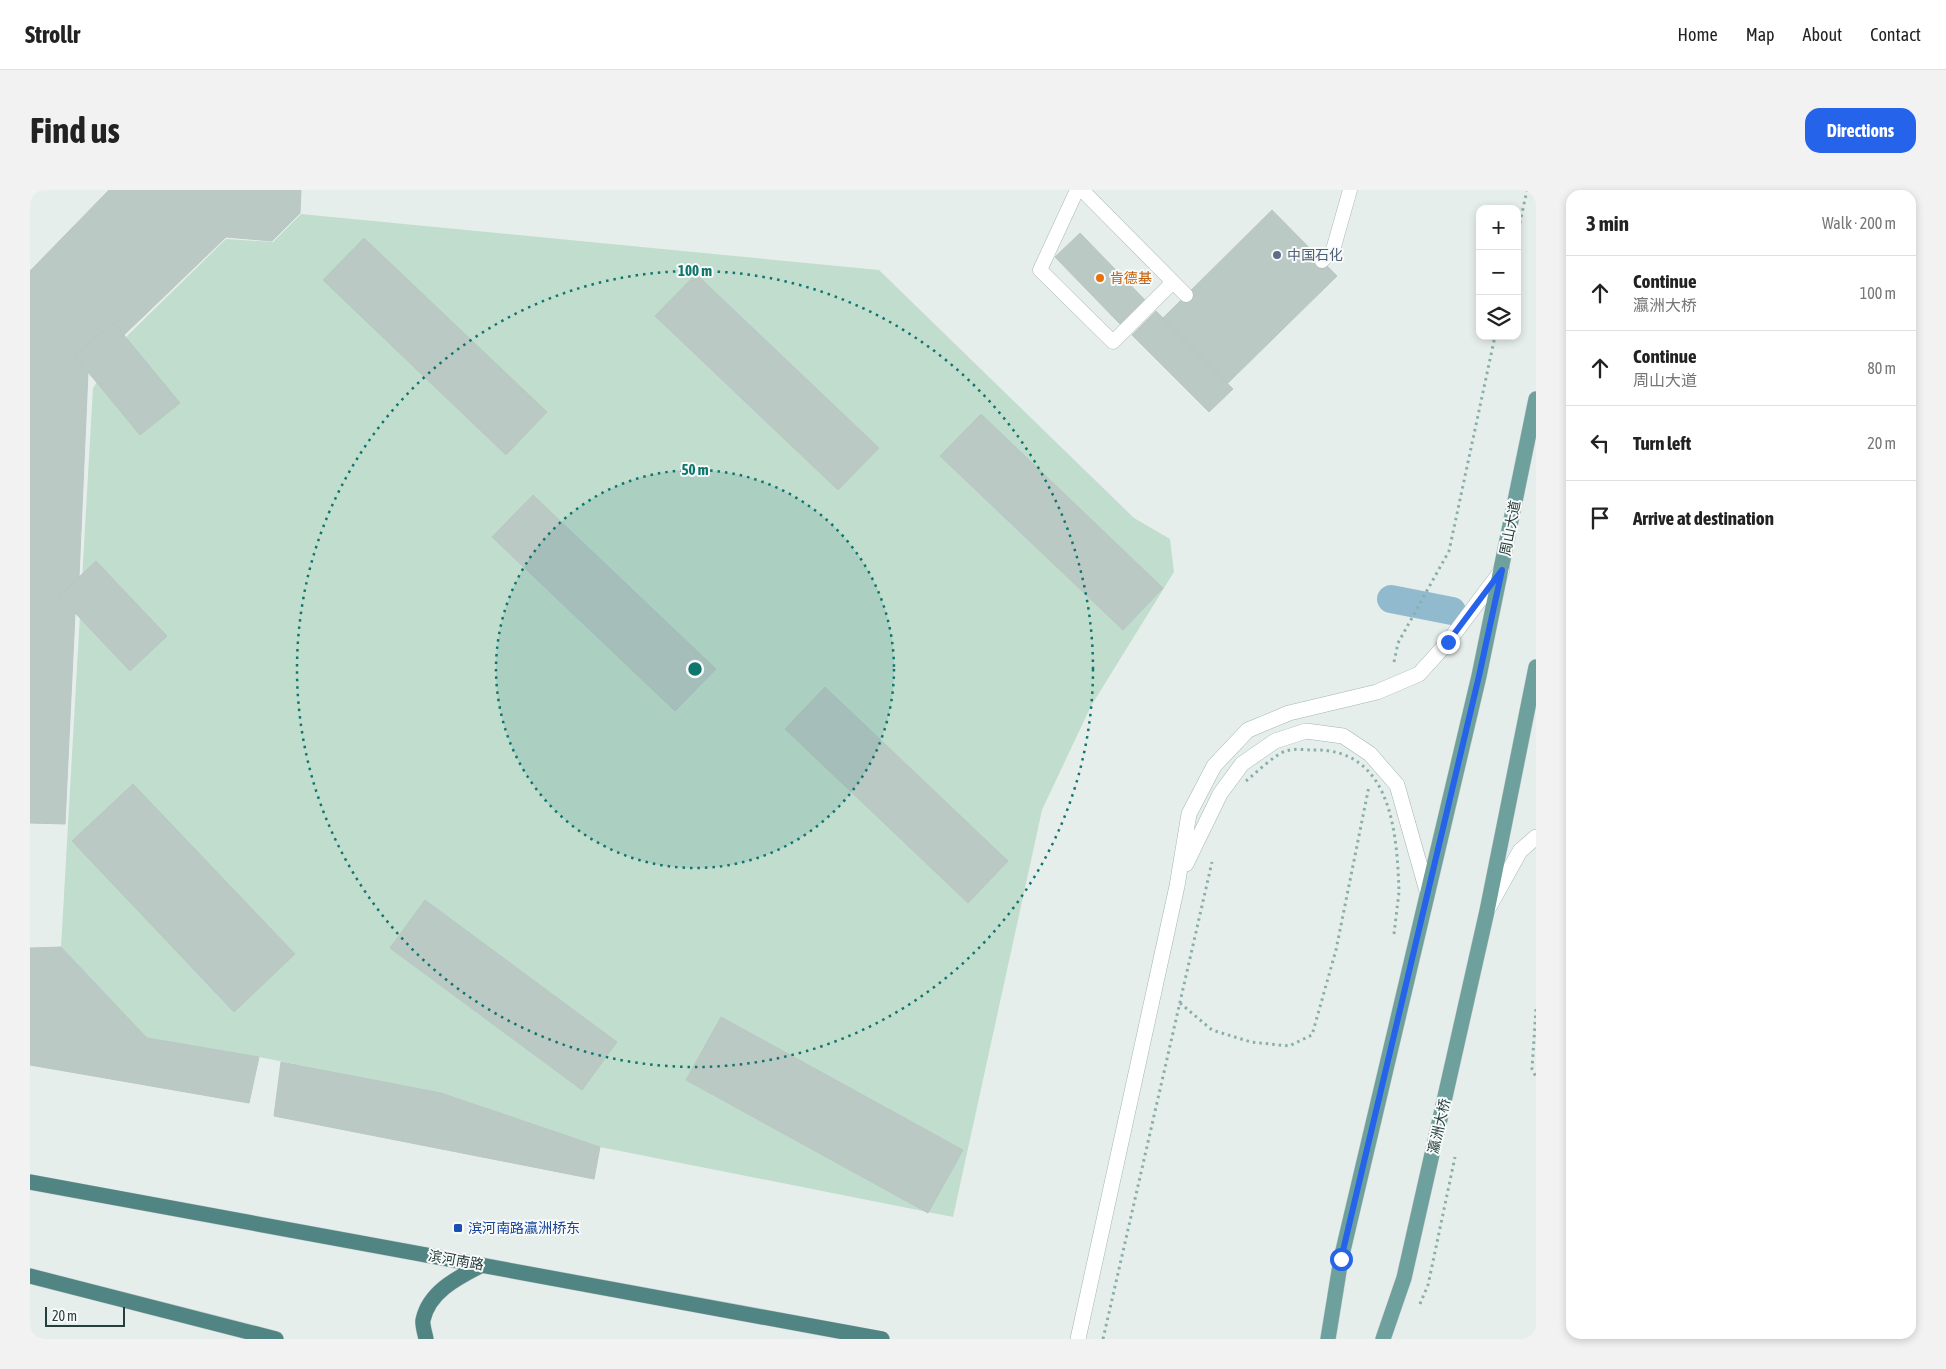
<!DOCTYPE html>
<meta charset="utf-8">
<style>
body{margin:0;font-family:"Asap Condensed","Noto Sans SC",sans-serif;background:#f2f2f2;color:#222}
.controls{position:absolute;right:15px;top:15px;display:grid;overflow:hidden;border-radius:10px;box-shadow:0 2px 8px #0003}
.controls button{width:45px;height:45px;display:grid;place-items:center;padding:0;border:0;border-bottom:1px solid #e0e0e0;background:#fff;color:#222;font:25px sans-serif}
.scale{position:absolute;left:15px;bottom:12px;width:80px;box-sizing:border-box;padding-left:5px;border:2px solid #263f3d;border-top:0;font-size:14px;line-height:18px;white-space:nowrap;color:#263f3d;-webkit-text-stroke:4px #f7faf9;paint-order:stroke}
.stop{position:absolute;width:15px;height:15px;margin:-11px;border:4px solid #2563eb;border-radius:50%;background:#fff}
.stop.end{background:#2563eb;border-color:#fff;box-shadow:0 1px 5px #0008}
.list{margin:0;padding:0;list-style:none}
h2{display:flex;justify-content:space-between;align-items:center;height:65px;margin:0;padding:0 20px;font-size:21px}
h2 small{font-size:16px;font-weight:400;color:#767676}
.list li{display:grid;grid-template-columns:32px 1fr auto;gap:15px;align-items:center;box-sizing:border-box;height:75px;padding:0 20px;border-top:1px solid #e0e0e0}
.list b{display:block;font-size:19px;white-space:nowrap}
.list p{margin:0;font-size:16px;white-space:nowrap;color:#767676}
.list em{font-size:16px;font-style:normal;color:#767676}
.icon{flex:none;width:28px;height:28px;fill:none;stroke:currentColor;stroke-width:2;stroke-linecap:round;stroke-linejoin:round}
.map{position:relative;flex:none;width:1506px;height:1149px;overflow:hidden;border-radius:15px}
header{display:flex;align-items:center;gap:30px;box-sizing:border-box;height:70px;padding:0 25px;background:#fff;border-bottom:1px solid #e0e0e0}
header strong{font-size:24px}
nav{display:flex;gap:28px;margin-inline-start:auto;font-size:18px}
.intro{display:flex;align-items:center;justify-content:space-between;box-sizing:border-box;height:120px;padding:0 30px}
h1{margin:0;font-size:35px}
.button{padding:12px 22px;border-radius:15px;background:#2563eb;color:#fff;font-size:18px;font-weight:700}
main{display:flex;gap:30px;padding:0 30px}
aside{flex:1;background:#fff;border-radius:15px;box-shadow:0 2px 8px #0003}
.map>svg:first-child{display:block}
.green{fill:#c1ddce}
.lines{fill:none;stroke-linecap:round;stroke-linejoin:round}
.canal{stroke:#92bacf;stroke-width:28}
.building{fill:#bbc9c5;stroke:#b9c7c4}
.service-casing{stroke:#a9b6b4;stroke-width:15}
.secondary-casing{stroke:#a2b6b3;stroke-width:16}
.primary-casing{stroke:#c2c9c9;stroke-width:16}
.trunk-casing{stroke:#c2c9c9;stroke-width:16}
.path{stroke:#89afaa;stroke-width:3;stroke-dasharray:2.5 4;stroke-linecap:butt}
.service{stroke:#fff;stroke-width:14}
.secondary{stroke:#fff;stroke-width:15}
.primary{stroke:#6ea09d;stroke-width:15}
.trunk{stroke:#508583;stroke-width:15}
.path-bridge{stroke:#89afaa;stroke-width:3;stroke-dasharray:2.5 4;stroke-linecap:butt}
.route{stroke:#2563eb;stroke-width:6}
.ring{fill:none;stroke:#0f766e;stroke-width:2.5;stroke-dasharray:2.5 5}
.service-dot{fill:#5c6f8a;stroke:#f7faf9;stroke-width:2}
.food-dot{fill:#e8710a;stroke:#f7faf9;stroke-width:2}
.transit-dot{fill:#1a4fb4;stroke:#f7faf9;stroke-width:2}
.labels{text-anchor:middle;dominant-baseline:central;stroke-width:4;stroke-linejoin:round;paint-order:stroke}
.service-label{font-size:14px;fill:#4e5e75;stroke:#f7faf9;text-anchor:start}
.food-label{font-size:14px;fill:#c56008;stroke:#f7faf9;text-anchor:start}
.street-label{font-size:14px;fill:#263f3d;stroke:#f7faf9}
.transit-label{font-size:14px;fill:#164399;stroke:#f7faf9;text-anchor:start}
.centre{fill:#0f766e;stroke:#f7faf9;stroke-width:2.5}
.ring-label{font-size:15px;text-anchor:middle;font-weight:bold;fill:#0f766e;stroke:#f7faf9;stroke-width:4;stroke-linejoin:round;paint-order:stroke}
</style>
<header>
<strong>Strollr</strong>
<nav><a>Home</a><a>Map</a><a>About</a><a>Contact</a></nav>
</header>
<div class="intro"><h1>Find us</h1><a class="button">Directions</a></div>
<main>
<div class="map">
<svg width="1506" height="1149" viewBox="0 0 1506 1149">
<rect width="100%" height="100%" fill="#e6eeec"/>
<path class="green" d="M271 24 849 80 1104 328 1140 349 1144 382 1061 516 1012 620 923 1027 570 957 411 903 229 867 117 848 31 757 63 198 98 145 196 49 243 52Z"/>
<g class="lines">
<path class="canal" d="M1361 409 1422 421"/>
</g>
<path class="building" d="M79 0H271L270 23 242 51 196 47 94 145 84 133 44 165 58 182 49 387 29 406 45 423 35 634 0 633V81Z
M1242 20 1307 86 1197 194 1132 129Z
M1050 43 1115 110 1090 134 1025 67Z
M334 48 517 222 476 265 293 90Z
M666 84 849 258 808 300 625 126Z
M1126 121 1203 199 1179 222 1102 145Z
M84 133 150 213 110 245 44 165Z
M951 224 1133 398 1093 440 910 266Z
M503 305 686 479 645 521 462 347Z
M66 371 137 446 100 481 29 406Z
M795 497 978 671 938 713 755 539Z
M103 594 265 764 204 822 42 651Z
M395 710 587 852 552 900 360 758Z
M31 757 117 848 229 867 219 913 0 875V758Z
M691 827 933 960 898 1023 656 890Z
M251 872 411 903 570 957 564 989 244 926Z"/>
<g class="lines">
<g class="service-casing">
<path id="service" d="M1047 0 1010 80 1083 152 1143 92
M1052 0 1156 105
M1292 71 1303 60 1320 0"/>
</g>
<g class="secondary-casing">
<path id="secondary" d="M1156 674 1190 604 1212 574 1245 551 1276 541 1313 546 1340 564 1367 595 1397 701
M1459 717 1490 661 1506 647
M1048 1149 1147 696 1159 624 1184 576 1218 540 1259 523 1347 502 1389 484 1418 452 1472 380"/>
</g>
<g class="primary-casing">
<path id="primary" d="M1298 1149 1311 1069 1449 486 1506 209
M1353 1149 1374 1088 1457 721 1506 477"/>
</g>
<g class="trunk-casing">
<path id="trunk" d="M0 992 852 1149
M0 1086 246 1149
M396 1149C395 1143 392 1135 393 1130 399 1101 429 1087 452 1075"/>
</g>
<path class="path" d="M1487 46 1497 0
M1364 472 1368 453 1419 361 1465 146
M1364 744 1369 702
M1150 813 1182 840 1221 852 1259 856 1282 845 1306 760 1339 596
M1506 819 1502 879 1506 887
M1390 1114 1398 1095 1425 967
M1073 1149 1182 672"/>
<use href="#service" class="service"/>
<use href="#secondary" class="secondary"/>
<use href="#primary" class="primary"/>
<use href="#trunk" class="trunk"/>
<path class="path-bridge" d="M1216 591C1226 583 1245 564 1256 561 1264 558 1275 560 1283 560 1362 558 1367 644 1369 702"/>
</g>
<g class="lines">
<path class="route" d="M1311 1069 1449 486 1472 380 1418 452"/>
</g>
<circle cx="665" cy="479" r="199" fill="#0f766e" fill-opacity=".12"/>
<g class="ring">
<circle cx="665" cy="479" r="199"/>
<circle cx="665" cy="479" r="398"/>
</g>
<circle class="service-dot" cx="1247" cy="65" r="5"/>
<circle class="food-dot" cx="1070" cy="88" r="5"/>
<rect class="transit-dot" x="423" y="1033" width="10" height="10" rx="2.5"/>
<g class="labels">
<g class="service-label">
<text x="1257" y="65">中国石化</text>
</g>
<g class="food-label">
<text x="1080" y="88">肯德基</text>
</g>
<g class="street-label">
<text transform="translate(1480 338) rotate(-79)">周山大道</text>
<text transform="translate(1409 936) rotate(-77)">瀛洲大桥</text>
<text transform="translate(426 1070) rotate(10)">滨河南路</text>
</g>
<g class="transit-label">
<text x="438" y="1038">滨河南路瀛洲桥东</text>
</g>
</g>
<circle cx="665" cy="479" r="8" class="centre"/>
<g class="ring-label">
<text x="665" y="86">100 m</text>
<text x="665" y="285">50 m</text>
</g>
</svg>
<div class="controls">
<button>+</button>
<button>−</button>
<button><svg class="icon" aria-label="layers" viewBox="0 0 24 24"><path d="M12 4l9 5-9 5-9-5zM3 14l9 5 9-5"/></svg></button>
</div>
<div class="scale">20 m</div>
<div class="stop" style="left:1311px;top:1069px"></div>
<div class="stop end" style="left:1418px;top:452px"></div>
</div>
<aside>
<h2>3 min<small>Walk · 200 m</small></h2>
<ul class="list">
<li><svg class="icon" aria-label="ahead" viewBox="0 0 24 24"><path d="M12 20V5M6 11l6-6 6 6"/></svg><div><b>Continue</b><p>瀛洲大桥</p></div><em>100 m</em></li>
<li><svg class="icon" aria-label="ahead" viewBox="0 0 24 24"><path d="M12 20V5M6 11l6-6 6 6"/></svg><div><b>Continue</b><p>周山大道</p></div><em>80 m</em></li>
<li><svg class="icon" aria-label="left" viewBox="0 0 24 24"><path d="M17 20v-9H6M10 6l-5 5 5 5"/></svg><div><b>Turn left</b></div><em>20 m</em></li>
<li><svg class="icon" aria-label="arrive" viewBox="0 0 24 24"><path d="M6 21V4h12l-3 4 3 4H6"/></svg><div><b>Arrive at destination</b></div></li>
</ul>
</aside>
</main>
